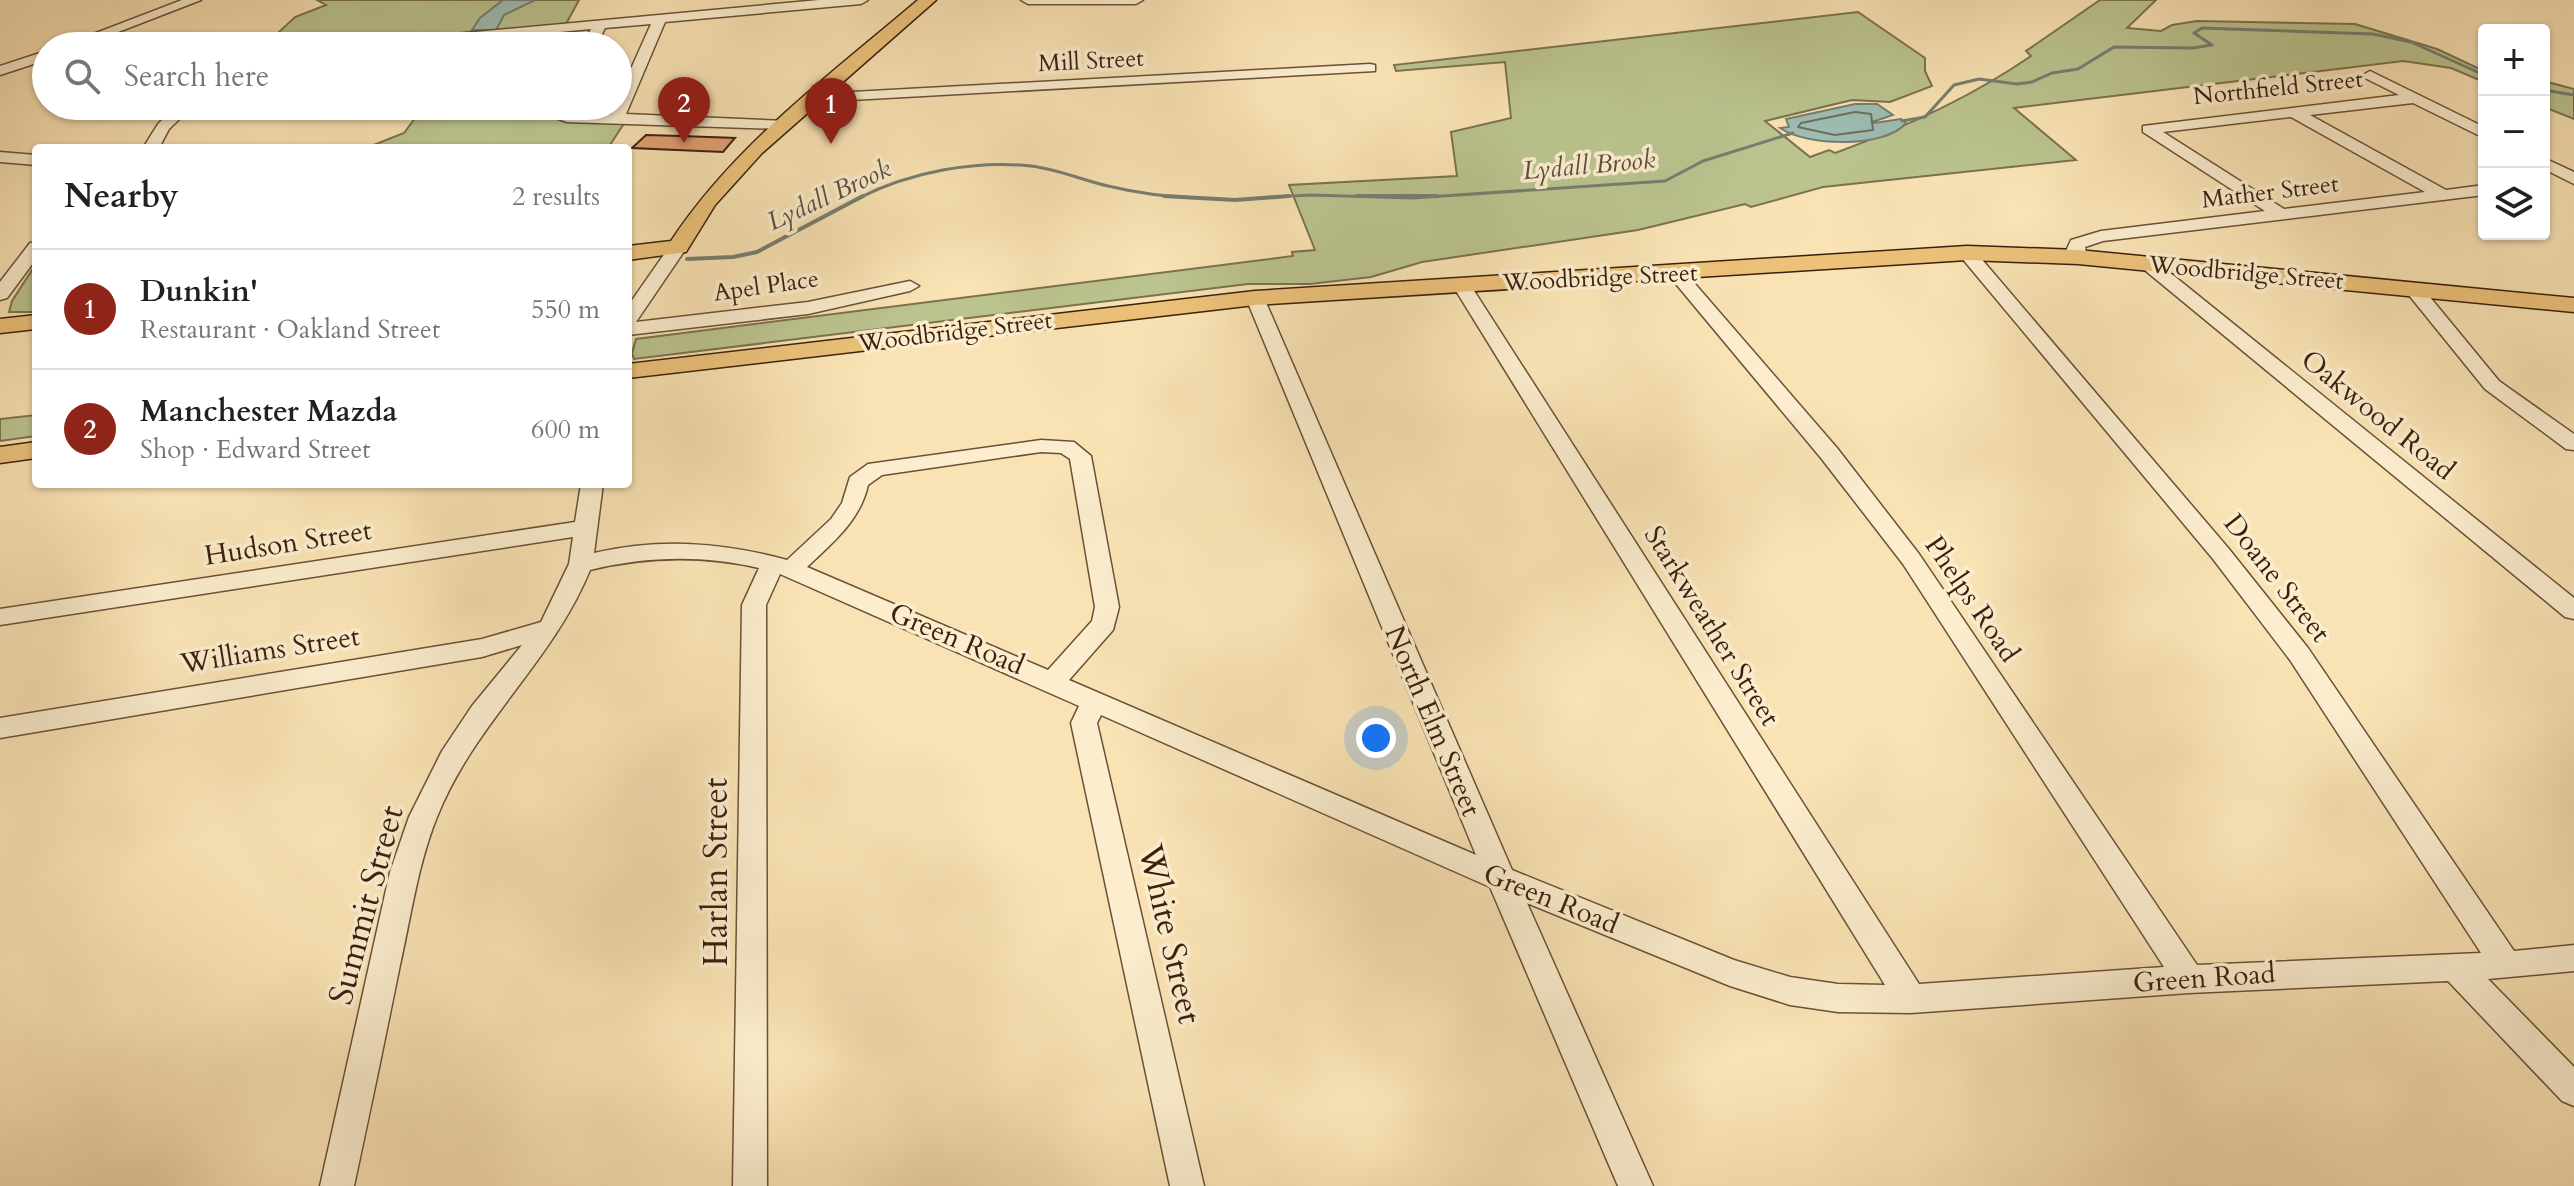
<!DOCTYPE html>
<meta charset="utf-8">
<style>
body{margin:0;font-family:Cardo,serif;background:#f2f2f2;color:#202124}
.controls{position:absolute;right:24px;top:24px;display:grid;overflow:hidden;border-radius:8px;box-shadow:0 2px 6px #0004}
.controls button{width:72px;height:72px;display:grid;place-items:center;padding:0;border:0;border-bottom:2px solid #e0e0e0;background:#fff;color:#202124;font:40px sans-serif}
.you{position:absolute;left:1376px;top:738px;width:28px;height:28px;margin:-20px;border:6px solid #fff;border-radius:50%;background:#1a73e8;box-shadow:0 0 0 12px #1a73e833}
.badge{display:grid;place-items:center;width:52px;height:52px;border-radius:50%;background:#8f2418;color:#fff;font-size:26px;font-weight:700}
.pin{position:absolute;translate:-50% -66px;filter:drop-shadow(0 2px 4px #0008)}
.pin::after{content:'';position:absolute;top:42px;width:28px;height:24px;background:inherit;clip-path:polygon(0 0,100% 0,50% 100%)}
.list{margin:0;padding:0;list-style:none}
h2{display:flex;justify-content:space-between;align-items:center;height:104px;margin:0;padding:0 32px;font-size:34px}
h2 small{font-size:26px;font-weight:400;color:#757577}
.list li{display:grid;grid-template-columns:52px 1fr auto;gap:24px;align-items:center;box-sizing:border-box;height:120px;padding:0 32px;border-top:2px solid #e0e0e0}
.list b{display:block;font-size:30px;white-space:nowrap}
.list p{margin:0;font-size:26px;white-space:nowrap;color:#757577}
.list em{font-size:26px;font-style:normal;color:#757577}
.icon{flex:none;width:44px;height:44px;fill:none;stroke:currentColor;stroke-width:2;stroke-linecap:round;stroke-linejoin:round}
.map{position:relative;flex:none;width:2574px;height:1186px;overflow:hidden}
.search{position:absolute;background:#fff;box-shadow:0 2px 6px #0004;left:32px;top:32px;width:600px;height:88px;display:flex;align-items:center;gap:20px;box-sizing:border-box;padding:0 28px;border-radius:44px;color:#757577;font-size:30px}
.panel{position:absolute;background:#fff;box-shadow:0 2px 6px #0004;left:32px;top:144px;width:600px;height:344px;border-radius:8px}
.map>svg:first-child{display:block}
.green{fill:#bbc48f;stroke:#7c724e;stroke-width:2}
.water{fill:#9ebdb3;stroke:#777e71;stroke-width:2}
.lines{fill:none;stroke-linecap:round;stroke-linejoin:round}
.shore{stroke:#6d6e60;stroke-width:2}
.stream-far1{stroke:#777e71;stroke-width:3}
.stream{stroke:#777e71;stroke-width:4}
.building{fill:#e49f75;stroke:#3c1f0d;stroke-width:2}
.minor-casing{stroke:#6b5037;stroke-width:3}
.major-casing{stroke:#3c1f0d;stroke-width:3}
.minor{fill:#fbedce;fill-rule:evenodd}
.major{fill:#ecc27a;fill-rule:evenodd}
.labels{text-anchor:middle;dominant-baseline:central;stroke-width:7;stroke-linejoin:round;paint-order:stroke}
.far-street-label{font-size:24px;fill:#3c1f0d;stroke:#fbedce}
.far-water-label{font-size:26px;font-style:italic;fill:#594e3f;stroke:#fbedce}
.street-label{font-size:28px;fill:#3c1f0d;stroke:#fbedce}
.near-street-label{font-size:34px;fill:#3c1f0d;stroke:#fbedce}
</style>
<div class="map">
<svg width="2574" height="1186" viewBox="0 0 2574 1186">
<rect width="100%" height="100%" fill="#f9e3b4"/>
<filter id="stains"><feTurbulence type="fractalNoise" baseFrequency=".0025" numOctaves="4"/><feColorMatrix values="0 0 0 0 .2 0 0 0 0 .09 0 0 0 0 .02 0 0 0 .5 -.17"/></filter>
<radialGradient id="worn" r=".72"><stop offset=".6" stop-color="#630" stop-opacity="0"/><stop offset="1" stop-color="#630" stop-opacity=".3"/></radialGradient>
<path class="green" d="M317 0H579L566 24 325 46H264L295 17 326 5Z
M2100 0H2156L2127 28 2161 31 2172 25 2197 21 2355 24 2437 49 2484 71V82L2451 68 2403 61 2014 108 2076 160 1823 187 1751 207 1745 204 1638 230 1422 262 1371 277 1310 284H1248L634 359 632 353 636 339 1293 256 1292 252 1315 250 1289 185 1457 176 1451 132 1511 118 1505 62 1396 71 1394 65 1858 12 1925 58V71L1932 86 1890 102 1852 100 1765 121 1810 157 1829 150 1835 153C1904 128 1970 98 2031 56L2026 51Z
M555 33 548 46H452L454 43Z
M2544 81 2574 89V119L2544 107Z
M424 106H516L511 117 625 122 608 148H366L404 133Z
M36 264V312H9L12 301Z
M36 415V436L0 441V419Z"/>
<path class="water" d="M503 0H535L504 15 496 30H472L480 18Z
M1855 104H1877L1893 115 1872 122 1874 123 1901 119 1906 123C1885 149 1805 146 1780 128L1789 127 1786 119Z"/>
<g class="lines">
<path class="shore" d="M1855 112 1871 114 1873 130 1835 135 1798 127 1801 123Z"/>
<path class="stream-far1" d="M2544 90 2574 95
M1902 121 1925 117 1954 85 1979 79 2017 84 2032 82 2052 73 2078 69 2114 47 2192 48 2212 45 2194 33 2202 28 2373 34 2411 42 2484 75
M859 198C910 172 974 160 1031 166 1057 169 1082 180 1108 186 1137 193 1167 197 1198 198
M1259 198 1310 195 1413 198 1665 181 1703 161 1793 133"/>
<path class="stream" d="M1164 196 1235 200 1289 196
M1357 196H1437
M687 259 733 257 757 252 863 196"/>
</g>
<path class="building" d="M646 135 681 136 735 138 723 152 632 148Z"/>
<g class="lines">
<g class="minor-casing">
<path id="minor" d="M182 0H201L82 46H62Z
M819 0H868L861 4 665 22 626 114 788 121 791 124 783 129 567 122 553 117 552 106H568V112L611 114 614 106H618V98L651 24 605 28 596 46H582L591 29 413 46H362L369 42Z
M1021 0H1143L1136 4H1028Z
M46 51V60L0 75V66Z
M1370 64 1375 65V71L815 102 808 98 815 94Z
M2370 71 2484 127V138L2413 103 2310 115 2446 190 2484 185V195L2103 241 2085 247 2087 257 2084 261 2078 262 2072 261 2066 251 2071 240 2101 231 2265 211 2143 132V126L2399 95 2365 78 2363 75ZM2291 117 2425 192 2284 209 2163 132Z
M176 106H193L169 129 159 148H143L158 124Z
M0 152 36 155V165L0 162Z
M2544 158 2574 172V184L2544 169Z
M36 242V259L7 298 0 300V282L30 243Z
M678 242 687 247 636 322 808 302 910 281 919 286 910 291 808 314 628 335V306L672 243Z
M1967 248 1973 249 2229 549 2308 648 2514 951 2574 945V971L2488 979 2574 1067V1106L2562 1101 2448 981 2189 993 1911 1013 1838 1012 1790 1005 1730 986 1527 903 1653 1186H1618L1490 887 1101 715 1097 723 1204 1186H1170L1071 723 1079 706 780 574 766 605 767 1186H733L742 605 759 568C702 555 648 556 590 570 552 663 475 722 437 817 418 864 411 916 400 965 385 1039 370 1112 354 1186H320L390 872 409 817 442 751 472 706 522 645 482 657 0 738V718L482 639 541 622 569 564 573 537 0 625V609L575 522 581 484H603L594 553C660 538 721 542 787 560L831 519 842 503 850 477 868 464 1041 440 1074 442 1091 456 1119 607 1113 630 1069 680 1476 855 1246 298 1255 292 1264 298 1512 870 1734 960 1790 977 1838 984 1885 985 1453 286 1462 281 1471 286 1919 984 2164 967 1903 564 1821 458 1671 278 1668 274 1677 269 1683 270 1837 448 1919 554 2197 965 2481 953 2290 660 2213 559 1961 257 1958 253 1961 249ZM1041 452 1061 453 1070 459 1095 607 1092 621 1048 670 807 567C833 542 860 521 868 485L882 475Z
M2147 258 2153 259 2574 598V619L2565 617 2141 267 2138 263Z
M2413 283 2420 285 2499 381 2574 434V450L2566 449 2485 389 2404 289Z"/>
</g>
<g class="major-casing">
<path id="major" d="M918 0H936L762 153 715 205 686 252 628 260V246L671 241C735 144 830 75 918 0Z
M1967 246 2078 250 2574 298V312L2078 264 1967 260 1255 305 628 378V364L1255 291Z
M36 315V329L0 333V319Z
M36 442V458L0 463V447Z"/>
</g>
<use href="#minor" class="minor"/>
<use href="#major" class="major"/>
</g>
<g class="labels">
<g class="far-street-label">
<text transform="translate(1091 61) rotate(-3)">Mill Street</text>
<text transform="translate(2278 88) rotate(-6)">Northfield Street</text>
<text transform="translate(2270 192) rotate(-7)">Mather Street</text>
<text transform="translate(2246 273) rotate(5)">Woodbridge Street</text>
<text transform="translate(1600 278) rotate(-3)">Woodbridge Street</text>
<text transform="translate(766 286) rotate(-8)">Apel Place</text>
<text transform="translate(955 332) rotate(-7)">Woodbridge Street</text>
</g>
<g class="far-water-label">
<text transform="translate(1589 165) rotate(-5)">Lydall Brook</text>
<text transform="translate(829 195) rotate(-25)">Lydall Brook</text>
</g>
<g class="street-label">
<text transform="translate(2378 415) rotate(39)">Oakwood Road</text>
<text transform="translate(288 543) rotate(-9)">Hudson Street</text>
<text transform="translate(2277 578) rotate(52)">Doane Street</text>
<text transform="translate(1972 599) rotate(56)">Phelps Road</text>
<text transform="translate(1712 626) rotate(58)">Starkweather Street</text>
<text transform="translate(957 639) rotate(23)">Green Road</text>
<text transform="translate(270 650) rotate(-9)">Williams Street</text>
<text transform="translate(1433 721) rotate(67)">North Elm Street</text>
<text transform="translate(1551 899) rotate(22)">Green Road</text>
<text transform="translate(2204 978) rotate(-4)">Green Road</text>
</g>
<g class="near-street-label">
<text transform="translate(716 872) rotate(-90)">Harlan Street</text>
<text transform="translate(366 905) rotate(-75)">Summit Street</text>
<text transform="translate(1170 934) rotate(77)">White Street</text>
</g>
</g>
<rect width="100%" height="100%" filter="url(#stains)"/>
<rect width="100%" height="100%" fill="url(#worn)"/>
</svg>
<div class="controls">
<button>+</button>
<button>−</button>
<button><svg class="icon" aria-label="layers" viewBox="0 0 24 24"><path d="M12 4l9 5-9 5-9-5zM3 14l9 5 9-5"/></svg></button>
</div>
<div class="you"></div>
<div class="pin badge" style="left:831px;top:144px">1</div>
<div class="pin badge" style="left:684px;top:143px">2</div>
<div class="search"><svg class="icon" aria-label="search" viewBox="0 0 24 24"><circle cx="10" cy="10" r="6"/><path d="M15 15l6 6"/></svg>Search here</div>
<section class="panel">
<h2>Nearby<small>2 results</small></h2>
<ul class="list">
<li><span class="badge">1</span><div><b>Dunkin'</b><p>Restaurant · Oakland Street</p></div><em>550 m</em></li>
<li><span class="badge">2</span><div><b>Manchester Mazda</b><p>Shop · Edward Street</p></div><em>600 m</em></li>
</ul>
</section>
</div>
